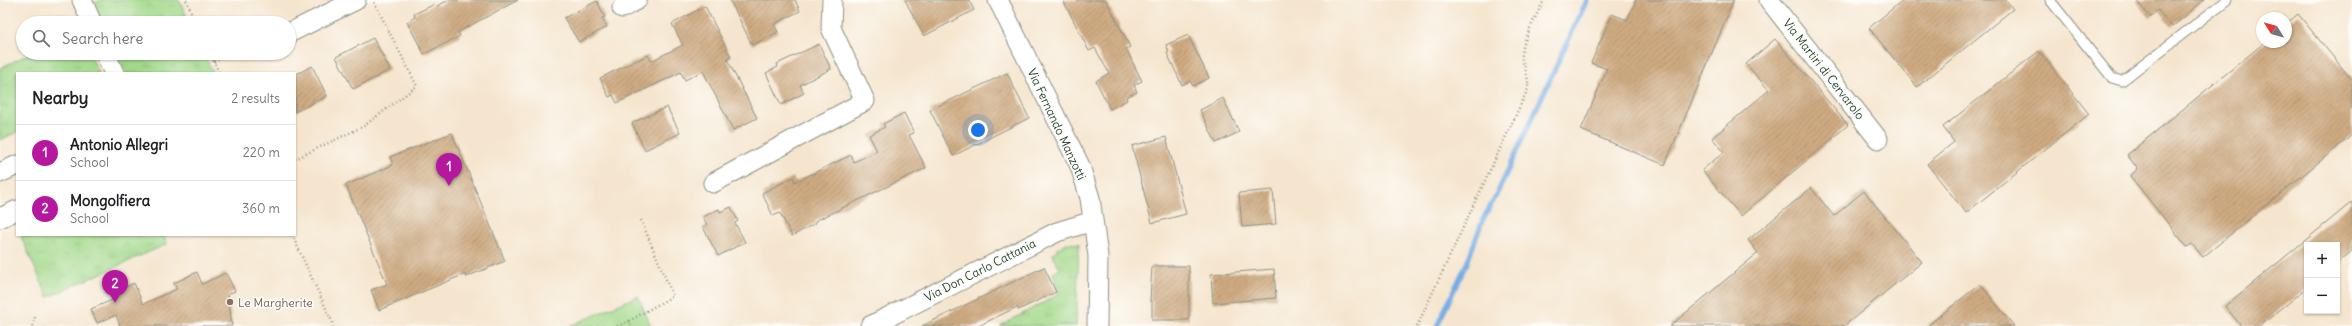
<!DOCTYPE html>
<meta charset="utf-8">
<style>
body{margin:0;font-family:Delius,sans-serif;background:#f6f6f6;color:#202124}
.controls{position:absolute;right:12px;bottom:12px;display:grid;overflow:hidden;border-radius:0px;box-shadow:0 1px 3px #0004}
.controls button{width:36px;height:36px;display:grid;place-items:center;padding:0;border:0;border-bottom:1px solid #e0e0e0;background:#fff;color:#202124;font:20px sans-serif}
.compass{position:absolute;left:2256px;top:12px;width:36px;height:36px;border-radius:50%;background:#fff;box-shadow:0 1px 3px #0004;rotate:307deg}
.you{position:absolute;left:978px;top:130px;width:14px;height:14px;margin:-10px;border:3px solid #fff;border-radius:50%;background:#1a73e8;box-shadow:0 0 0 6px #1a73e833}
.badge{display:grid;place-items:center;width:26px;height:26px;border-radius:50%;background:#b5179e;color:#fff;font-size:13px;font-weight:700}
.pin{position:absolute;translate:-50% -33px;filter:drop-shadow(0 1px 2px #0008)}
.pin::after{content:'';position:absolute;top:21px;width:14px;height:12px;background:inherit;clip-path:polygon(0 0,100% 0,50% 100%)}
.list{margin:0;padding:0;list-style:none}
h2{display:flex;justify-content:space-between;align-items:center;height:52px;margin:0;padding:0 16px;font-size:17px}
h2 small{font-size:13px;font-weight:400;color:#757577}
.list li{display:grid;grid-template-columns:26px 1fr auto;gap:12px;align-items:center;box-sizing:border-box;height:56px;padding:0 16px;border-top:1px solid #e0e0e0}
.list b{display:block;font-size:15px;white-space:nowrap}
.list p{margin:0;font-size:13px;white-space:nowrap;color:#757577}
.list em{font-size:13px;font-style:normal;color:#757577}
.icon{flex:none;width:22px;height:22px;fill:none;stroke:currentColor;stroke-width:2;stroke-linecap:round;stroke-linejoin:round}
.map{position:relative;flex:none;width:2352px;height:326px;overflow:hidden}
.search{position:absolute;background:#fff;box-shadow:0 1px 3px #0004;left:16px;top:16px;width:280px;height:44px;display:flex;align-items:center;gap:10px;box-sizing:border-box;padding:0 14px;border-radius:22px;color:#757577;font-size:15px}
.panel{position:absolute;background:#fff;box-shadow:0 1px 3px #0004;left:16px;top:72px;width:280px;height:164px;border-radius:0px}
.map>svg:first-child{display:block}
.grass{fill:url(#grass-tufts);stroke:#608a5e}
.park{fill:#a1d889;stroke:#608a5e}
.lines{fill:none;stroke-linecap:round;stroke-linejoin:round}
.stream{stroke:#76ace4;stroke-width:5}
.building{fill:url(#building-hatch)}
.service-casing{stroke:#8a9181;stroke-width:11}
.minor-casing{stroke:#8a9181;stroke-width:21}
.path{stroke:#8a9181;stroke-width:2.5;stroke-dasharray:1 3;stroke-linecap:butt}
.service{stroke:#fff;stroke-width:9}
.minor{stroke:#fff;stroke-width:19}
.education-dot{fill:#8d6e63;stroke:#fdfcf7;stroke-width:1.5}
.labels{text-anchor:middle;dominant-baseline:central;stroke-width:3.5;stroke-linejoin:round;paint-order:stroke}
.street-label{font-size:12px;fill:#1f3d34;stroke:#fdfcf7}
.education-label{font-size:12px;fill:#785e54;stroke:#fdfcf7;text-anchor:start}
</style>
<div class="map">
<svg width="2352" height="326" viewBox="0 0 2352 326">
<defs>
<pattern id="grass-tufts" width="24" height="20" patternUnits="userSpaceOnUse"><rect width="24" height="20" fill="#a1d889"/><path d="M3 7l-1-3M5 7V3M7 7l1-3M15 17l-1-3M17 17v-4M19 17l1-3" fill="none" stroke="#8aba77"/></pattern>
<pattern id="building-hatch" width="6" height="6" patternUnits="userSpaceOnUse"><rect width="6" height="6" fill="#cfab82"/><path d="M-1 1l2-2M0 6l6-6M5 7l2-2" fill="none" stroke="#a78c6b"/></pattern>
</defs>
<rect width="100%" height="100%" fill="#fdfcf7"/>
<filter id="ink" filterUnits="userSpaceOnUse"><feTurbulence type="fractalNoise" baseFrequency=".025" numOctaves="2"/><feDisplacementMap in="SourceGraphic" scale="8" xChannelSelector="R" yChannelSelector="G"/><feConvolveMatrix kernelMatrix="1 2 1 2 8 2 1 2 1" color-interpolation-filters="sRGB"/></filter>
<filter id="wash" filterUnits="userSpaceOnUse"><feTurbulence type="fractalNoise" baseFrequency=".012" numOctaves="4" result="noise"/><feDisplacementMap in="SourceGraphic" scale="16" xChannelSelector="R" yChannelSelector="G"/><feGaussianBlur stdDeviation="0.9" result="paint"/><feColorMatrix in="noise" values="0 0 0 0 0 0 0 0 0 0 0 0 0 0 0 0 0 1.4 0 .05"/><feComposite in="paint" operator="in"/></filter>
<g filter="url(#wash)">
<rect width="100%" height="100%" fill="#f5e5ce"/>
<path class="grass" d="M101 0H179L190 23H99L90 5Z
M31 53H89L99 73H17V132L0 140V68Z
M113 53H204L213 73H122Z
M25 235H163L167 244 48 297 21 237Z
M1065 243 1079 244 1076 326H1000L1059 294 1053 273 1060 269 1052 254Z"/>
<path class="park" d="M638 296 651 326H570Z"/>
<g class="lines">
<path class="stream" d="M1437 326 1467 263 1483 219 1495 198 1587 0"/>
</g>
<g id="blocks">
<path class="building" d="M449 0H518L458 32 460 36 424 54 407 22 415 17 414 14 435 4 437 6Z
M730 0H795L800 11 774 24 778 32 752 45Z
M905 0H969L974 10 924 36Z
M1063 0H1106L1130 47 1126 49 1142 81 1134 85 1137 92 1126 97 1127 100 1110 109 1096 81 1109 73 1095 48 1089 51Z
M1636 0H1734L1665 165 1581 130 1607 69 1591 63 1612 14 1627 20Z
M1903 0H2006L2013 9 1917 87 1869 28Z
M2136 0H2204L2172 27 2158 10 2150 17Z
M597 1 605 17 602 18 607 27 579 42 564 18Z
M705 6 731 57 727 59 757 118 733 130 703 71 685 80 681 72 617 103 613 95 609 97 600 78 648 55 651 61 683 45 672 24Z
M2298 14 2352 80V135L2203 257 2192 244 2187 247 2130 176 2138 169 2127 155 2265 42H2286V24Z
M1188 35 1209 78 1193 86 1190 81 1182 85 1167 53 1169 52 1166 45Z
M373 38 390 70 353 89 336 57Z
M1775 39 1848 125 1741 216 1702 170 1724 152 1712 138 1769 90 1746 64Z
M819 44 831 69 800 85 804 93 781 105 766 73 778 67 777 64Z
M2039 51 2089 114 1966 213 1927 164 1954 142 1943 127Z
M312 66 327 96 295 112V75Z
M1007 73 1029 118 953 156 930 110Z
M1223 98 1239 132 1216 143 1200 110Z
M667 107 680 133 645 150 632 123Z
M904 113 914 133 909 135 926 168 815 221 816 223 792 236 780 213 773 216 762 193 793 177 795 182 851 155 854 162 877 151 869 135 885 127 883 124Z
M452 133 505 261 466 277 465 274 379 310 371 290 387 284 346 185 393 165 390 157Z
M1166 137 1186 214 1152 223 1132 146Z
M1811 188 1834 216 1864 191 1922 262 1844 326H1670L1758 253 1748 240Z
M1273 190 1276 224 1242 227 1239 193Z
M2352 202V251L2337 263V245H2307V288L2260 326H2241L2225 306Z
M731 207 738 221 735 223 745 242 718 256 703 227 707 225 703 217 719 209 720 212Z
M1152 266H1189V320H1152V301H1150Z
M1044 267 1056 292 1018 310 1017 307 978 326H922Z
M1274 269 1276 298 1213 303 1211 274Z
M197 272 202 284 226 273 235 291 228 294 232 326H120L116 315 97 323 91 309 117 298 115 292 134 283 143 304 177 289 174 283Z
M1980 284 2014 326H1927Z"/>
</g>
</g>
<g filter="url(#ink)">
<use href="#blocks" fill-opacity="0" stroke="#8a9181" stroke-width="1"/>
<g class="lines">
<g class="service-casing">
<path id="service" d="M2050 0 2112 78 2122 81 2227 0"/>
</g>
<g class="minor-casing">
<path id="minor" d="M82 0 92 23
M998 0 1080 166 1090 198 1098 256 1097 326
M1769 0 1878 139
M622 8 637 0
M289 33 356 0
M105 53 114 73
M0 173 17 165
M713 183 865 101 831 28 832 0
M0 218 17 210
M870 326 1057 232 1093 221"/>
</g>
<path class="path" d="M186 0 196 23
M210 53 219 73
M214 62 231 53
M295 159 364 126 417 86 374 2
M292 235 334 326
M629 321 673 296 641 220
M33 326 35 317
M617 326 629 321 632 326
M1417 326 1528 89C1529 77 1525 70 1522 59 1520 43 1537 15 1544 0"/>
<use href="#service" class="service"/>
<use href="#minor" class="minor"/>
</g>
</g>
<circle class="education-dot" cx="230" cy="302" r="4"/>
<g class="labels">
<g class="street-label">
<text transform="translate(1824 69) rotate(52)">Via Martiri di Cervarolo</text>
<text transform="translate(1057 124) rotate(65)">Via Fernando Manzotti</text>
<text transform="translate(980 270) rotate(-27)">Via Don Carlo Cattania</text>
</g>
<g class="education-label">
<text x="238" y="302">Le Margherite</text>
</g>
</g>
</svg>
<div class="controls">
<button>+</button>
<button>−</button>
</div>
<svg class="compass" viewBox="-18 -18 36 36"><path d="M0-13l5 13h-10z" fill="#e53935"/><path d="M0 13l5-13h-10z" fill="#757577"/></svg>
<div class="you"></div>
<div class="pin badge" style="left:449px;top:186px">1</div>
<div class="pin badge" style="left:115px;top:303px">2</div>
<div class="search"><svg class="icon" aria-label="search" viewBox="0 0 24 24"><circle cx="10" cy="10" r="6"/><path d="M15 15l6 6"/></svg>Search here</div>
<section class="panel">
<h2>Nearby<small>2 results</small></h2>
<ul class="list">
<li><span class="badge">1</span><div><b>Antonio Allegri</b><p>School</p></div><em>220 m</em></li>
<li><span class="badge">2</span><div><b>Mongolfiera</b><p>School</p></div><em>360 m</em></li>
</ul>
</section>
</div>
